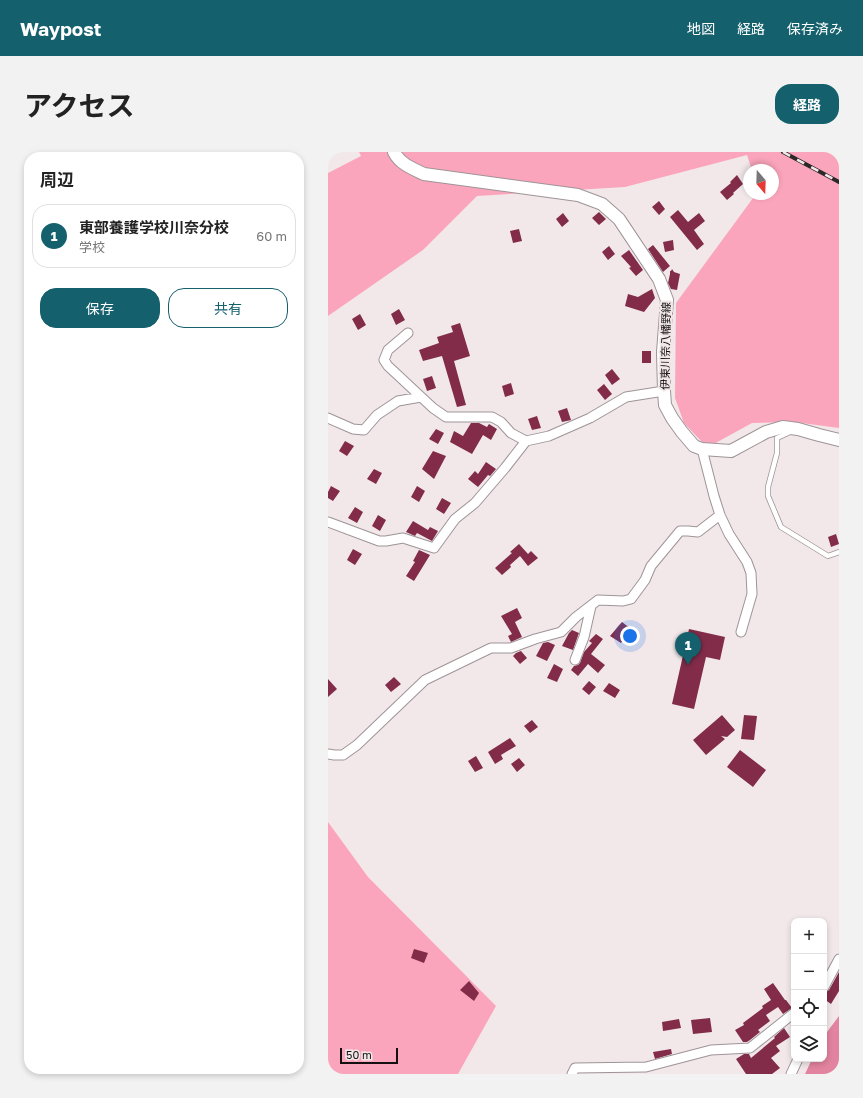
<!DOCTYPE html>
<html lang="ja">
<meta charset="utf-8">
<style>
body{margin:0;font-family:"Golos Text","Noto Sans JP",sans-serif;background:#f2f2f2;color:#222}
.controls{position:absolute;right:12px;bottom:12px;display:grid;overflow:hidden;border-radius:8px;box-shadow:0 2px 6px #0003}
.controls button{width:36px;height:36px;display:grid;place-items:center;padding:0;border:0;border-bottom:1px solid #e0e0e0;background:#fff;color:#222;font:20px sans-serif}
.compass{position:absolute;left:415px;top:12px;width:36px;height:36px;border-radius:50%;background:#fff;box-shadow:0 2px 6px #0003;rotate:161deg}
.scale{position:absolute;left:12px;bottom:10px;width:58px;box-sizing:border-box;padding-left:4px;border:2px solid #141011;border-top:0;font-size:11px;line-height:14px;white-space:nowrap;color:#141011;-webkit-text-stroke:3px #f2e8ea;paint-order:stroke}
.you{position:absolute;left:302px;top:484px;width:14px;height:14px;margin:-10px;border:3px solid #fff;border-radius:50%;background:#1a73e8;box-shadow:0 0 0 6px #1a73e833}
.badge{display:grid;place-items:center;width:26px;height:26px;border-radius:50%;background:#15606d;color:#fff;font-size:13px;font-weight:700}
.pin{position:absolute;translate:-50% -33px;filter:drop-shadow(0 1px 2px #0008)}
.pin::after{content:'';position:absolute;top:21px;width:14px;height:12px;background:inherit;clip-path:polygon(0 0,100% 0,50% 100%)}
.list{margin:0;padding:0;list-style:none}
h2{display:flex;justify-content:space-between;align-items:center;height:52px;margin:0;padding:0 16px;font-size:17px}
h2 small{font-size:13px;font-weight:400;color:#767676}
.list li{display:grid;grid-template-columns:26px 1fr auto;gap:12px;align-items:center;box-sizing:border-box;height:64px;margin:0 8px 8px;padding:0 8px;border:1px solid #e0e0e0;border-radius:16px}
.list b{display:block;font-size:15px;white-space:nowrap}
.list p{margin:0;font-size:13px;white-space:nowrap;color:#767676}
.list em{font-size:13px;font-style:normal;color:#767676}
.actions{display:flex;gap:8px;padding:12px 16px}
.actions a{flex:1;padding:9px 0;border:1px solid #15606d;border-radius:16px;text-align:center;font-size:14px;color:#15606d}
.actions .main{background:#15606d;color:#fff}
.icon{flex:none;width:22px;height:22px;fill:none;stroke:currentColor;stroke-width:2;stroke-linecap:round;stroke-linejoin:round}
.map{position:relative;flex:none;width:511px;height:922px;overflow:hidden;border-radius:16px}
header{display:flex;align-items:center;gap:24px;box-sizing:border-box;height:56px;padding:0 20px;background:#15606d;color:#fff}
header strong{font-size:19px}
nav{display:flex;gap:22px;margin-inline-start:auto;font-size:14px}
.intro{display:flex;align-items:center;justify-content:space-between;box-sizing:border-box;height:96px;padding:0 24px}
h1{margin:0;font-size:28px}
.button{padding:10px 18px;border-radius:16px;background:#15606d;color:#fff;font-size:14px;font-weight:700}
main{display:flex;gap:24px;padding:0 24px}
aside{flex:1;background:#fff;border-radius:16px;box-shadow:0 2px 6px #0003}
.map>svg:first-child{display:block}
.green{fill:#fba5bc}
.water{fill:#e2839f}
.building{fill:#822c4a}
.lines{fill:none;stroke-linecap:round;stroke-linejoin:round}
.lane-casing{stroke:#9e9497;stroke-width:6}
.street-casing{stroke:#9e9497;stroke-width:11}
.secondary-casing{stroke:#9e9497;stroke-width:14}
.lane{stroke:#fff;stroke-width:4.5}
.street{stroke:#fff;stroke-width:9}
.secondary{stroke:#fff;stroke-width:12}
.rail-casing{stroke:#2c2728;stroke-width:4}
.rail{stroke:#f2e8ea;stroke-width:2.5;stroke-dasharray:8;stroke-linecap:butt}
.labels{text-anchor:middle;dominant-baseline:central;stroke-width:4;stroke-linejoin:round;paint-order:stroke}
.street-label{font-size:11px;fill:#141011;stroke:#f2e8ea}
</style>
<header>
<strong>Waypost</strong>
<nav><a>地図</a><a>経路</a><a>保存済み</a></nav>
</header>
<div class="intro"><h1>アクセス</h1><a class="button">経路</a></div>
<main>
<aside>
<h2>周辺<small></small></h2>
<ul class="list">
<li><span class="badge">1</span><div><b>東部養護学校川奈分校</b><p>学校</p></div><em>60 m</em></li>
</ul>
<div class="actions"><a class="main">保存</a><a>共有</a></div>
</aside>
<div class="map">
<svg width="511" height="922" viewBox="0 0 511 922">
<rect width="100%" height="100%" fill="#f2e8ea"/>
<path class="green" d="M31 0H511V276L466 270 424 271 384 293 374 290 356 271 347 246 348 151 428 42H445V18H424L419 3 297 35 149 44 95 98 0 164V21L33 4Z
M0 670 40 725 168 854 130 922H0Z"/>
<path class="water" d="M511 864V922H477L484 907H496V884Z"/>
<path class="building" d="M409 23 415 32 405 41 406 42 399 48 392 40 403 31 402 30Z
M331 49 337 57 331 63 324 55Z
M350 58 360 70 371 61 377 69 366 78 376 92 369 98 342 65Z
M271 60 278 67 271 73 264 66Z
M235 61 241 69 234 75 228 67Z
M191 77 194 89 185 91 182 79Z
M345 88 346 98 337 100 335 90Z
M325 93 342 114 335 120 320 97Z
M281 94 287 102 280 108 274 100Z
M301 98 315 118 308 124 301 116 303 115 293 104Z
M344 117 346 120 352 122 349 138 343 137 340 131 342 122V119H343Z
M324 137 327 146 316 160 297 154 300 142 310 145Z
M71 157 77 168 68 173 63 162Z
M32 162 38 173 30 178 24 167Z
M132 171 142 204 126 209 138 253 129 255 114 204 95 209 91 198 111 191 109 185 125 180 123 174Z
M314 199H323V211H314Z
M284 217 292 227 284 233 277 223Z
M104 224 108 236 99 239 95 227Z
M183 231 186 242 177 245 174 234Z
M276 232 284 242 277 248 269 238Z
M239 256 243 268 234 270 230 259Z
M209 264 213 276 204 278 200 267Z
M143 271H151L159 275 161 272 169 277 163 288 155 283 144 302 122 290 126 279 135 284Z
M108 277 116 281 110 292 101 287Z
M17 289 26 294 19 304 11 299Z
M105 299 118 304 106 327 94 317Z
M158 310 168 317 162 324 160 323 150 335 140 327 147 319 150 322Z
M46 317 54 321 48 332 39 327Z
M3 334 12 339 5 349 0 346V340Z
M89 334 97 339 91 350 83 345Z
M114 346 123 351 116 362 108 357Z
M27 355 35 360 29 371 20 366Z
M50 363 58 368 52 379 44 374Z
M85 369 100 378 102 375 110 379 104 389 89 381 87 384 78 380Z
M508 382 511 392 503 395 500 385Z
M191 392 200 402 203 399 210 406 200 414 192 404 182 413 183 415 174 423 167 416 184 401 182 400Z
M25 397 34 402 27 413 19 408Z
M91 398 102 403 86 429 78 424 87 410 85 409Z
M189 456 194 466 187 470 194 485 183 490 180 484 184 482 173 464Z
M294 470 303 477 293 491 282 484Z
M361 477 397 485 392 508 378 505 366 557 344 552Z
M244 478 251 481 245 498 234 494 241 481Z
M268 482 275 487 263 502 277 513 270 521 260 512 250 524 243 518 246 514 250 513 252 511 256 500 264 491 261 489Z
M220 490 227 493 219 509 208 504 215 491Z
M193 499 199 506 192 512 185 504 188 501Z
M226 512 235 517 229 530 219 526Z
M66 525 73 532 63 540 57 533Z
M0 527 9 537 0 545Z
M261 529 268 535 261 543 254 537Z
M281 531 292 538 287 546 275 539Z
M394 563 407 578 399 585 393 584 397 587 378 603 365 588Z
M416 563 429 564 426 588 413 587Z
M204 568 210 575 202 581 196 574Z
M182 586 188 594 173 603 175 607 167 612 160 600Z
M412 598 438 618 425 635 399 615Z
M148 604 155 616 147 620 140 609Z
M191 606 197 613 189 620 183 612Z
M86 797 100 801 96 811 83 806Z
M511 820V839L503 852 496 847V841L501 838Z
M141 829 151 841 146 849 132 838Z
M445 831 457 848H458L464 856 455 862 450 855 438 863 442 869 430 878 432 880 422 888 419 890H415L407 878 416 873 415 871 435 856 434 854 443 848 436 837Z
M382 866 384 880 365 882 363 868Z
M351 867 353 876 335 879 334 870Z
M456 876 462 885 448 894 452 899 443 906 452 916 444 922H418L408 907 416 902H421L423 906 447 886 446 885Z
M343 897 344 902 327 907 325 900Z"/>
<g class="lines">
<g class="lane-casing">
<path id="lane" d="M464 279 449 286V301L440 335V344L453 375 500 404 511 400"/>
</g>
<g class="street-casing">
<path id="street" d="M80 181 60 198 56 208 60 214 105 256 118 265H164L173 270 183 281 198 289 221 284 262 266 298 245 336 239
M0 266 25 277 36 278 49 263 70 249 93 245
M374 297 386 344 392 363 401 382 419 410 423 421 424 442 413 480
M0 370 51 389H58L75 386 106 396 127 367 147 351 177 316 198 289
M247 508 256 485 263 454
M0 602 6 603H15L29 593 97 528 163 496H183L207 487 233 480 248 465 270 448 295 449 303 447 317 428 323 414 352 379H360L370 380 392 363
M496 835 511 807
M244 922 247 916 318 915 383 898 422 896 466 861
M463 922 470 907"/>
</g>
<g class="secondary-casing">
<path id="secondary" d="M66 0C72 12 85 17 96 22L250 43 274 52 291 67 331 127 339 148 335 200 336 239 337 253 344 266 354 280 366 294 374 297 403 299 438 280 455 275 470 277 491 283 511 288"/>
</g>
<use href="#lane" class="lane"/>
<use href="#street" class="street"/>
<use href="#secondary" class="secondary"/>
<g class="rail-casing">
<path id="rail" d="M455 0 511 30"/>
</g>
<use href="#rail" class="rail"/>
</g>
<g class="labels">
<g class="street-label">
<text transform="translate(337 194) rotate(-89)">伊東川奈八幡野線</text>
</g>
</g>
</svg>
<div class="controls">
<button>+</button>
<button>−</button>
<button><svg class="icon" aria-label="locate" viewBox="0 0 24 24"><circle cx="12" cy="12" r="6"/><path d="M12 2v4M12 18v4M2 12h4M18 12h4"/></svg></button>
<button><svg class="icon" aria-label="layers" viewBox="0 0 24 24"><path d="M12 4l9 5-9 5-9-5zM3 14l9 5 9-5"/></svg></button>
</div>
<svg class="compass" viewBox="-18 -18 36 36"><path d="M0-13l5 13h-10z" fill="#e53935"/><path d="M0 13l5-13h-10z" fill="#767676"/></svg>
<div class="scale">50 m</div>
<div class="you"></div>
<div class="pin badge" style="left:360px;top:513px">1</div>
</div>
</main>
